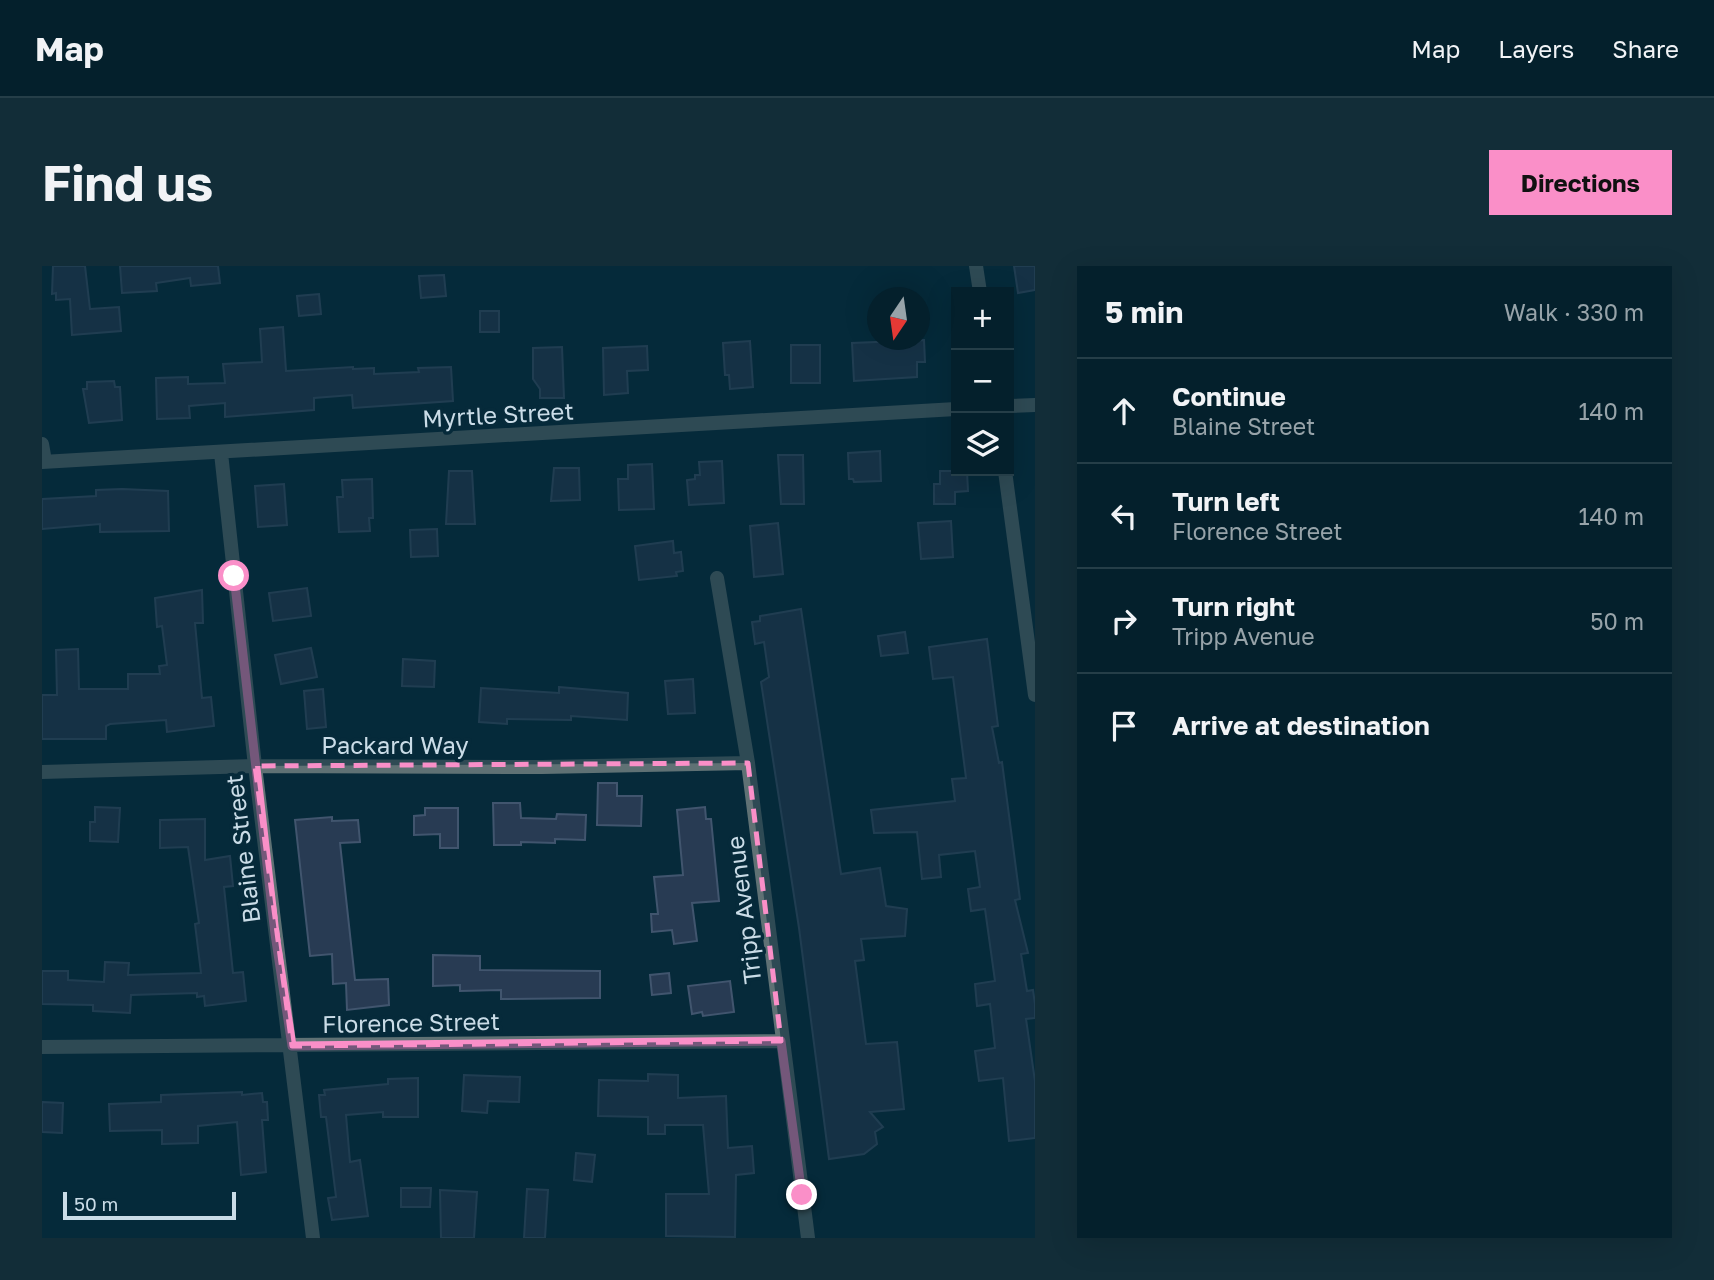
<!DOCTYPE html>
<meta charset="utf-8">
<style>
body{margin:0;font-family:"Golos Text",sans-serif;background:#122d38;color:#f1f3f6}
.controls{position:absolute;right:21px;top:21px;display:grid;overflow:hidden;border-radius:0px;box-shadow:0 7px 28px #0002}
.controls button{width:63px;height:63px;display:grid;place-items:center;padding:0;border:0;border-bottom:2px solid #253e48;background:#04202c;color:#f1f3f6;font:35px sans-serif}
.compass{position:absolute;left:825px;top:21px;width:63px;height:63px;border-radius:50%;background:#04202c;box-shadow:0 7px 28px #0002;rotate:193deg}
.scale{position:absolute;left:21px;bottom:18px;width:173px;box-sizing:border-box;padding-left:7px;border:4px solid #cadce7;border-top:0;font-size:19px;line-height:24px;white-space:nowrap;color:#cadce7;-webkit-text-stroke:5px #062a3a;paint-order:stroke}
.stop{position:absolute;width:21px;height:21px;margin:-16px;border:5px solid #fa8fc8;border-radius:50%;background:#fff}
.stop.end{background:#fa8fc8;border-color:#fff;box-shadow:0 2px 7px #0008}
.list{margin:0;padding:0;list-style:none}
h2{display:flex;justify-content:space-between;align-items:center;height:91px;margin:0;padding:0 28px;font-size:30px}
h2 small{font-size:23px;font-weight:400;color:#97a3a9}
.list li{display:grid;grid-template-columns:46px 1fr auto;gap:21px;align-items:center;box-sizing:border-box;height:105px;padding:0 28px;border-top:2px solid #253e48}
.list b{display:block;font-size:26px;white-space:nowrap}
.list p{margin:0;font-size:23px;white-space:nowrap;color:#97a3a9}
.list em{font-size:23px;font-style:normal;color:#97a3a9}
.icon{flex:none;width:38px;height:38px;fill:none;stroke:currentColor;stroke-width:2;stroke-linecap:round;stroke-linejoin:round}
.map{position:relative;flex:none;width:993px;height:972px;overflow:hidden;border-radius:0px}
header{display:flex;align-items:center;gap:42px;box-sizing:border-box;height:98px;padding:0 35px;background:#04202c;border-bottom:2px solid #253e48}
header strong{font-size:33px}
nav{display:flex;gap:38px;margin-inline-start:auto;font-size:24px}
.intro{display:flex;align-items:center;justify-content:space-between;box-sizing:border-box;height:168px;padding:0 42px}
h1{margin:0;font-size:49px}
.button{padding:18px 32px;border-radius:0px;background:#fa8fc8;color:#111;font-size:24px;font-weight:700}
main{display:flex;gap:42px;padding:0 42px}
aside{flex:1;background:#04202c;border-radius:0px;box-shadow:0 7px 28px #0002}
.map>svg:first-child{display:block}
.building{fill:#283b53;stroke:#41556e;stroke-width:2}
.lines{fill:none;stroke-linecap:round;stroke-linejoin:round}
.street{stroke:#5f7174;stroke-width:14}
.route{stroke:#fa8fc8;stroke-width:9}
.marked{fill:none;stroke:#fa8fc8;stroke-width:5;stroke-dasharray:14 9;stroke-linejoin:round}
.labels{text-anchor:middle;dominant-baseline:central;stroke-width:7;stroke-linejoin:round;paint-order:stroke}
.street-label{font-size:24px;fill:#cadce7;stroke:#062a3a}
</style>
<header>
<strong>Map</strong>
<nav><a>Map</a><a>Layers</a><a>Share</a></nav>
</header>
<div class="intro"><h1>Find us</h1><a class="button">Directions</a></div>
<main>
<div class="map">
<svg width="993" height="972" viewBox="0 0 993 972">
<rect width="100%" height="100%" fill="#062a3a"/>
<path class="building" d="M11 0H43L48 43 77 41 79 65 30 69 28 33 14 34V27L10 28Z
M78 0H176L178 17 149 20 148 12 114 17 115 25 80 27Z
M972 0H993V24L976 27Z
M402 9 404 30 379 32 377 10Z
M277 28 279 48 257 50 255 30Z
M438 45H457V66H438Z
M241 61 244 105 311 101V103L332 102V108L377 106 376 102 409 101 411 135 311 142 310 129 272 132V144L183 151V137L147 140 148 152 115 153 114 112 146 111V118L183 117 181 98 220 96 218 63Z
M882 74 883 96H875V111L812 115 810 77Z
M708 75 711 121 688 123 687 109H683L681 77Z
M749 79H778V117H749Z
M605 80 606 104 585 105 586 127 562 129 561 82Z
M520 81 522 132H498V123L491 113V82Z
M72 115 73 121H78L80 154 47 157 41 123H45V116Z
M838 185 839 215 812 216 811 213H807L806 187Z
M736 189H761L762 238H739Z
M680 195 682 237 647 239 645 214 653 213V209H658L657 196Z
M610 198 612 243 577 244 576 213H586V199Z
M512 202H537L538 234 509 235Z
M407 205H430L433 258H404Z
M898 205H925L926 225 913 226V238H892V218H898Z
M330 213 331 252H327L328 265 297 266 295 231H301L300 214Z
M242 218 245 259 216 261 213 220Z
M80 223 126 225 127 265 58 266V258L0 263V233L54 230V224Z
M909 255 911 291 879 293 876 257Z
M736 257 741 308 712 311 708 260Z
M395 263 396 290 369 291 368 264Z
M631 275 632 287 639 286 641 305 634 306 635 310 597 314 593 280Z
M265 322 269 350 231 355 227 327Z
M160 324 161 357H153L160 432 169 431 172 460 125 466 124 454 68 458 64 460V473H0V429H15L14 384 36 383 37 423H86V408H118L117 400 125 399 120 360 115 361 113 332Z
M759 343 799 608 838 602 844 640 865 643 863 670 819 673 822 694 813 695 824 778 855 776 862 843 828 846 841 861 833 866 835 878 822 888 787 893 757 662 719 416 727 411 722 376 713 378 710 356 718 355V350Z
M863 366 866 387 839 390 836 370Z
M945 373 956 460 950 461 957 497 960 496 978 633 973 634 986 687 979 688 985 725 991 724 993 738V752L984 753 993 815V872L967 875 961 812 937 815 933 785 953 782 948 738 935 740 933 718 953 715 943 643 929 645 926 623 938 621 933 585 897 589 899 611 880 613 875 566 832 567 829 544 913 535 910 513 924 512 911 411 891 413 887 381Z
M269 382 275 411 239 418 233 389Z
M361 393 393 395 392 421 360 420Z
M651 413 653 447 626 448 623 415Z
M517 421 586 427 585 454 529 450V454L465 453V458L437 456 439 422 517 427Z
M281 423 284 461 265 463 262 425Z
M556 517H575V530H600L599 560 555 559Z
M451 537H478L479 552 514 553 515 548 544 549 543 574 513 573V577L479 576V579H452Z
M53 541 78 542 76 576 48 575V556H53Z
M663 541 664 553H669L677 635 650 637 655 675 632 678 630 664 610 666 609 648H616L612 611 641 609 635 544Z
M383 542H416V582H398V568L372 569V550L383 549Z
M290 551V555L316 554 318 576 298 577 313 714 346 713 347 739 305 744 304 717 291 718 290 688 268 690 253 554Z
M163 553V594L188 590 191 620 182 621 191 707 201 706 204 735 163 740 162 730 155 731V727L89 729 88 747 51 745V739L0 738V705H26V714L62 716 63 696 87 697 86 709 159 707 153 658 157 657 146 581 118 582V554Z
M391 689 438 690V704L558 705V732L459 733V724L418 725V719L391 720Z
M627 707 629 727 610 729 608 709Z
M688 715 692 746 661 750 660 746 650 748 646 720Z
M606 808 636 809V832L684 830 686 882 710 880 712 907 694 909 693 971 624 970V928H667L661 859H623V868H606V851L556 850 557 814 606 815Z
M422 809 478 811 477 836 446 835 445 847 420 845Z
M376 812V851H341V846L304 849 308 896 318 894 326 950 290 954 286 932 294 931 284 851H279L277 829H283L282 824 346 818V813Z
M200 826V829L220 827 221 836H225L226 854H220L224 906 199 909 195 856 156 860V877L120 878V864L68 865 67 838 119 836V829Z
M0 836 21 837 20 867 0 866Z
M534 887 553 889 550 916 532 914Z
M359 922H389L388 941H359Z
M485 923 506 924 503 972H482Z
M398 924 435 926 432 972H399Z"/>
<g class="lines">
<path class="street" d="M934 0 938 26
M967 140 993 139
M0 178 3 195
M179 187 213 500 271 972
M0 196 914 143
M963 205 993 429
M675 312 706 497 766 972
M0 506 213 500 500 501 706 497
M0 781 739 775"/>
</g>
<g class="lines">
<path class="route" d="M192 310 233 668 250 780 739 775 760 929"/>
</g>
<path d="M0 0H993V972H0ZM706 497 739 775 250 780 213 500Z" fill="#062a3a" fill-opacity=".55" fill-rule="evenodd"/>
<path class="marked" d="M706 497 739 775 250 780 213 500Z"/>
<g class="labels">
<g class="street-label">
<text transform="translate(456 148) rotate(-3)">Myrtle Street</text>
<text x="353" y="478">Packard Way</text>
<text transform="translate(200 583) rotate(-97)">Blaine Street</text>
<text transform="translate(701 644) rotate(-97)">Tripp Avenue</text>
<text transform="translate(369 756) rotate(-1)">Florence Street</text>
</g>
</g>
</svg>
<div class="controls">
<button>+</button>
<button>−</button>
<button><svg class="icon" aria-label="layers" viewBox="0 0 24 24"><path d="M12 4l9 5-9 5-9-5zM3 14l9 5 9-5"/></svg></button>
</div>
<svg class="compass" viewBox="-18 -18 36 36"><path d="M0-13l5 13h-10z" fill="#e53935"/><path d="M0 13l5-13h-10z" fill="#97a3a9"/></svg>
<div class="scale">50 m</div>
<div class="stop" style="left:192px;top:310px"></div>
<div class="stop end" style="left:760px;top:929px"></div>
</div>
<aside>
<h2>5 min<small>Walk · 330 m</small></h2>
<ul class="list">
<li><svg class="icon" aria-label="ahead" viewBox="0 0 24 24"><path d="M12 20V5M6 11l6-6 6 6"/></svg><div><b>Continue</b><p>Blaine Street</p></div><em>140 m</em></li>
<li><svg class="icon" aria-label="left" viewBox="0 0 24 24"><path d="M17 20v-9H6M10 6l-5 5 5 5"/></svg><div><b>Turn left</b><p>Florence Street</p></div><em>140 m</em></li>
<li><svg class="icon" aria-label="right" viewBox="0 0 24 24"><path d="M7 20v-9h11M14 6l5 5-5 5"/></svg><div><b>Turn right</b><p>Tripp Avenue</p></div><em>50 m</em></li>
<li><svg class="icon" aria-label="arrive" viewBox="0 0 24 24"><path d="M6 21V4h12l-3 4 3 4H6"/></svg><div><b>Arrive at destination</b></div></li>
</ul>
</aside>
</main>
